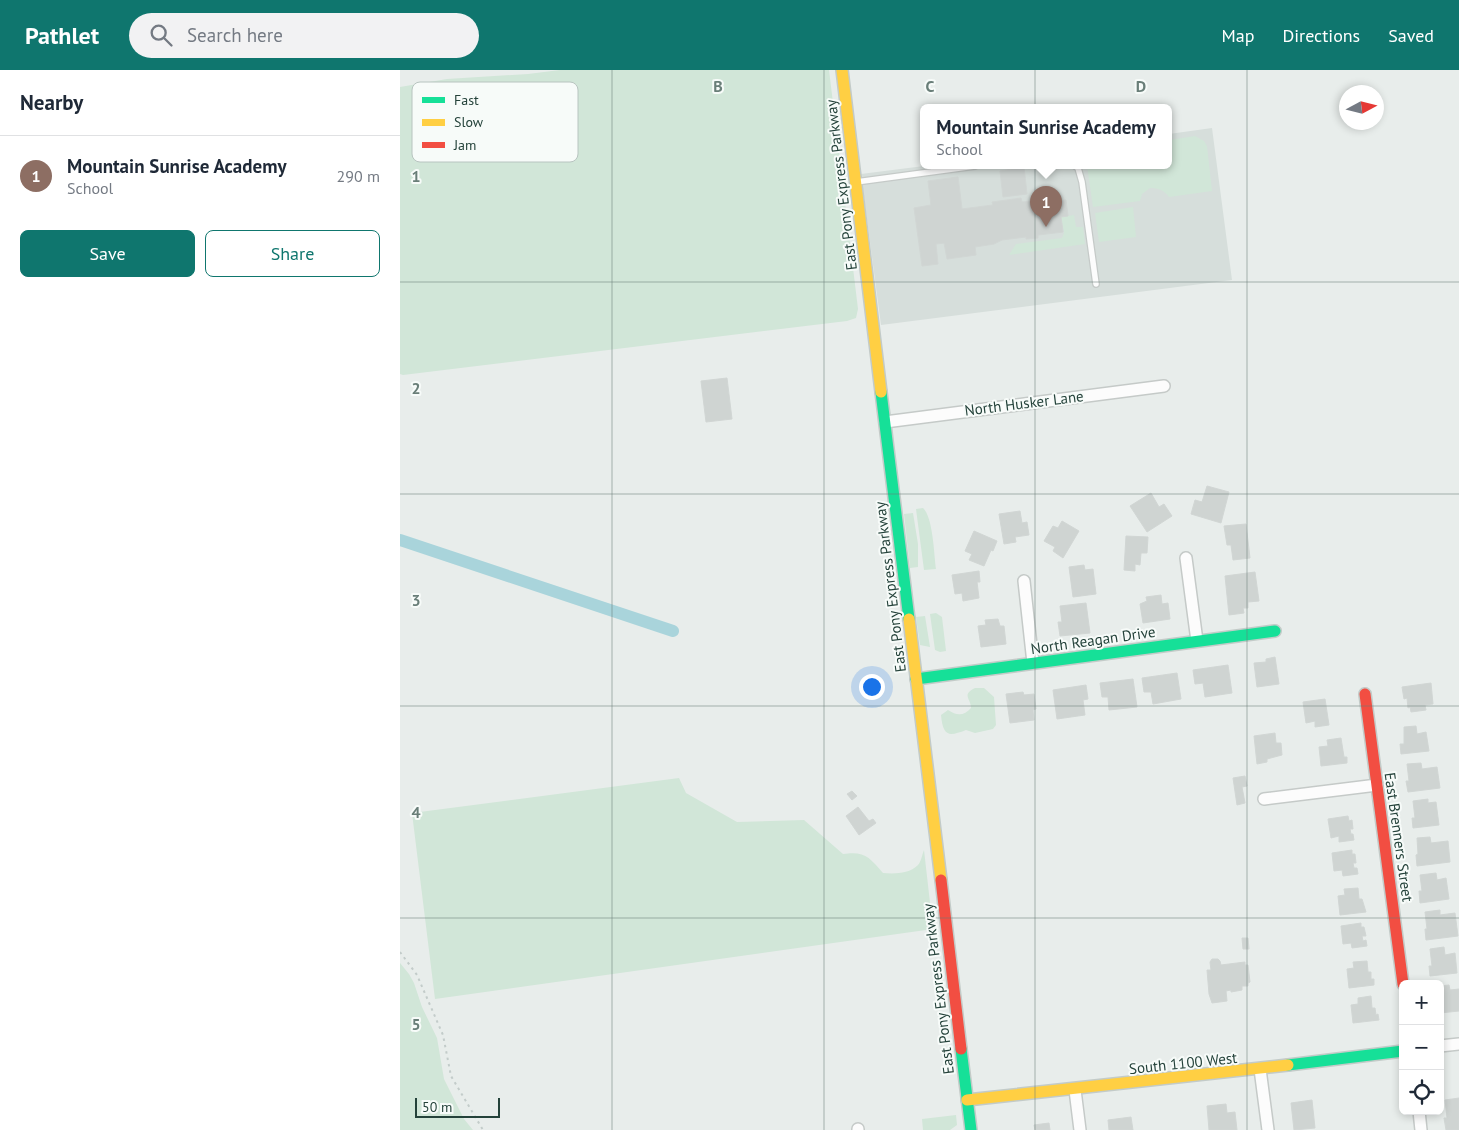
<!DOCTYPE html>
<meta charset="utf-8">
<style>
body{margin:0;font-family:"PT Sans",sans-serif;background:#f2f2f3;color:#1f2937}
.controls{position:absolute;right:15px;bottom:15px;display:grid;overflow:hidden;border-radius:8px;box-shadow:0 2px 8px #0003}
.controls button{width:45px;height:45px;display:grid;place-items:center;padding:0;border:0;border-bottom:1px solid #e0e1e3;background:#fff;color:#1f2937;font:25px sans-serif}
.compass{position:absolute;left:939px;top:15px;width:45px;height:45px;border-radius:50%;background:#fff;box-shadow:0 2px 8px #0003;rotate:83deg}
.scale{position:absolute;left:15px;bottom:12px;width:85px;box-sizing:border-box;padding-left:5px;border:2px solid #24423a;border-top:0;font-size:14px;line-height:18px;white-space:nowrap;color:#24423a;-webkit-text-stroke:4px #f7fbf9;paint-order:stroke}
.you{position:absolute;left:471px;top:616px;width:18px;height:18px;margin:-12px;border:4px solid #fff;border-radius:50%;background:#1a73e8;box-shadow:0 0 0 8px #1a73e833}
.badge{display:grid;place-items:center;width:32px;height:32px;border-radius:50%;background:#0f766e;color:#fff;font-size:16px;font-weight:700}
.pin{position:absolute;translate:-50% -41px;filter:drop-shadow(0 1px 2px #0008)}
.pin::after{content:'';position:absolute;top:26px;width:18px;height:15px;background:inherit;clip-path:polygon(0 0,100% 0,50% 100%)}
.popup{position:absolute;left:520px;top:34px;width:252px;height:65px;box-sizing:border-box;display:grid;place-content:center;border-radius:8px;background:#fff;filter:drop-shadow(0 1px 4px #0005);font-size:16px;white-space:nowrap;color:#747a83}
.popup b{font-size:19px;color:#1f2937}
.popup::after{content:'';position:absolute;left:50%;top:100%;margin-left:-10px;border:10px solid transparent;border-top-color:#fff}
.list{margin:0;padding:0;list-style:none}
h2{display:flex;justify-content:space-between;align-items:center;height:65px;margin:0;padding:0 20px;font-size:21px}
h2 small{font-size:16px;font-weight:400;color:#747a83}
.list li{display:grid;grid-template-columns:32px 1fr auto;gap:15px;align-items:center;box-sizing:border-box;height:80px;padding:0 20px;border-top:1px solid #e0e1e3}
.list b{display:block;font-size:19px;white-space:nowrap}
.list p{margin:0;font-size:16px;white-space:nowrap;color:#747a83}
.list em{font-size:16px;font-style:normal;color:#747a83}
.actions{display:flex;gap:10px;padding:15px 20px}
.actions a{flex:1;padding:11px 0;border:1px solid #0f766e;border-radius:8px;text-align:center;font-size:18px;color:#0f766e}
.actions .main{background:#0f766e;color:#fff}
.icon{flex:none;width:28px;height:28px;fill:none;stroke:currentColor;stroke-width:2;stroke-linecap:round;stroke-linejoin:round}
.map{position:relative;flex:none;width:1059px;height:1060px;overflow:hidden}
header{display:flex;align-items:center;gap:30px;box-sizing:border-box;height:70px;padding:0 25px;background:#0f766e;color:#fff}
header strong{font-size:24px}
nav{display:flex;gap:28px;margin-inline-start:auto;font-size:18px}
.search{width:350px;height:45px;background:#f2f2f3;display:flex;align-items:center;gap:12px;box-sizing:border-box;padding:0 18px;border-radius:28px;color:#747a83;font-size:19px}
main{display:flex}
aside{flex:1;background:#fff}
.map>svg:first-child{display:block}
.built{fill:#d6dedb}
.green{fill:#d1e6d8}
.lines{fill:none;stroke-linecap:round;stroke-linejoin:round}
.canal{stroke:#a9d4db;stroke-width:12}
.building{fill:#cfd4d2;stroke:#d1d6d4}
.lane-casing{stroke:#c5cac8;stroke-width:8}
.street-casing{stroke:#c5cac8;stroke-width:14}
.fast-casing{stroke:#c3cbc8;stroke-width:14}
.slow-casing{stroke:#c3cbc8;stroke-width:14}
.jam-casing{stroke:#c3cbc8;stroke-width:14}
.path{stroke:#c3ccca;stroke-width:2;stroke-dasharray:2.5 4;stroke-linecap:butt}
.lane{stroke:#fcfcfc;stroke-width:5.5}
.street{stroke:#fcfcfc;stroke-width:11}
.fast{stroke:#16e098;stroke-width:11}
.slow{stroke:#ffcf43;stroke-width:11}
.jam{stroke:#f24e42;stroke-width:11}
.grid{fill:none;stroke:#697e78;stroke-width:1;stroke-opacity:0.55}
.labels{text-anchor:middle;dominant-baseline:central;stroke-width:4;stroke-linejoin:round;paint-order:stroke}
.street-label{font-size:15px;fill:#24423a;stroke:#f7fbf9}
.key{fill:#f7fbf9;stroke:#b8c4c0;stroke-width:1}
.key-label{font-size:14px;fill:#24423a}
.grid-label{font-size:16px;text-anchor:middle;font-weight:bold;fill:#697e78;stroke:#f7fbf9;stroke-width:4;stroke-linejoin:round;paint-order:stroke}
</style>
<header>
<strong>Pathlet</strong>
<div class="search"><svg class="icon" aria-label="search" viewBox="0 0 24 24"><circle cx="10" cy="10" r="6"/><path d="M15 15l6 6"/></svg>Search here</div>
<nav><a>Map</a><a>Directions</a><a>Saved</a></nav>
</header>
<main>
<aside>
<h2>Nearby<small></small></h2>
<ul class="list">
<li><span class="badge" style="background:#8d6e63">1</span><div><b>Mountain Sunrise Academy</b><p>School</p></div><em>290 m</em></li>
</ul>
<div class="actions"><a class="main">Save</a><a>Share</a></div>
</aside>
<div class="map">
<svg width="1059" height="1060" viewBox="0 0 1059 1060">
<rect width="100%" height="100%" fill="#e8edeb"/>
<path class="built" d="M812 58 832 210 481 255 461 104 524 96H768L769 64Z"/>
<path class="green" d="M160 0H429L458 239 456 248 447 251 3 305 0 304V17L47 9 128 4Z
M795 66 804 71 807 76 812 121 769 127C764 120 758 118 750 118L742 124 740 131 693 137 687 96H768L769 70Z
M733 137 736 167 699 172 695 143Z
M674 145 676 157H683L685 174 609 185 616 174 662 168 664 163 661 147Z
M523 438C533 447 534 484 536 499L524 500 516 439Z
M513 443 518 474V497L510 498 504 444Z
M536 543 542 547 546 581 540 582 535 580 530 544Z
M525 546 530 577 520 575 516 547Z
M575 618H584L594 627 596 655 593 659 575 663 566 660C548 667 543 666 541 645L548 640C557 646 564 646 571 638 571 628 561 625 575 618Z
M279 708 286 723 337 752 404 750 443 784C465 781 469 787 483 803 494 804 509 804 518 795 521 792 522 785 524 780L533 859 35 929 12 743Z
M0 893 9 904 14 913 22 937 37 968 44 1009 64 1049 73 1060H0Z
M556 1045 557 1055 550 1060H523L522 1049Z"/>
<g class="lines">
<path class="canal" d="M0 470 273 561"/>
</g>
<path class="building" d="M624 97 627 124 603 127 600 101Z
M558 107 562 139 593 135 592 132 621 128 622 132 632 131V127L657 123 658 131 666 130 668 146 661 147 663 162 638 165V168L626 169V167L602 170 594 174 575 177 576 185 547 189 544 173 536 174 538 194 522 196 514 138 531 135 528 111Z
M327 308 332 349 306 352 301 311Z
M807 416 829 422 821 453 791 444 795 430 802 432Z
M751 423 759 437 764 434 772 446 747 462 730 436Z
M620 441 622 453 627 452 629 465 615 467 616 472 604 474 599 444Z
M662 451 679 461 663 488 653 481 655 477 644 471 653 456 658 458Z
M846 454 850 488 833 490 831 475H827L824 456Z
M574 461 597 471 593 481 591 480 584 496 569 490 572 484 565 481Z
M726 466 748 467 747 483H741L740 495 735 494V501L724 500Z
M684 495 685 500 693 499 696 524 673 527 669 497Z
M579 501 580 512H577L579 528 563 531 562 523 555 524 552 505Z
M855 502 859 531 848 532V538H843L844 543 829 545 825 506Z
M761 525 762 534 768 533 770 549 743 553 740 534 747 531 746 527Z
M686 533 690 563 660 566 658 552H662L660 536Z
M598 549 600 556H604L606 574 581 577 578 556 586 555 585 550Z
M875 587 879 614 857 617 854 593 866 592V589Z
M828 595 832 623 805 627 803 613 795 614 793 600Z
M777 603 781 629 753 634 751 622H744L742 608Z
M733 609 737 637 709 640 708 627H702L700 613Z
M1031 613 1033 634 1025 635 1026 640 1011 642 1010 637 1008 638 1007 628 1004 629 1002 617Z
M686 615 688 629 683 630 685 645 657 649 653 620Z
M623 622 624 625 634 624 636 639 633 640 634 650 610 653 606 624Z
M925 629 929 655 915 657V651L906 653 903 632Z
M1016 656 1017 664 1026 662 1029 681 1001 684 1000 674H1004V657Z
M875 663 876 673H881L882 685 867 689V692L857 694 854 666Z
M941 668 944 687H947V693L921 696 919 677 928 676 927 670Z
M1021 693 1022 699 1037 697 1040 718 1008 722 1006 711H1009L1007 694Z
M845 706 847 716 842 717 845 733 837 735 833 708Z
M452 721 457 726 452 730 447 724Z
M1028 729V733L1036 732 1039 755 1013 758 1012 748H1015L1013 731Z
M458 737 469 751 473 749 476 753 459 765 446 746Z
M948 746 949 751 952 750 953 759H950L951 764H953L954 770 939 772V766L931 768 928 749Z
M1030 767 1031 773 1048 771 1050 792 1017 796 1016 785 1018 784 1017 768Z
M952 780V784H955L956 793H953L954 798H957L958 804 943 806 942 800 934 801 932 783Z
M1036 803 1037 810 1046 808 1049 829 1020 833 1019 821H1022L1020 805Z
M958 818 959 829H962L966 842 940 845 938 826 945 825 944 819Z
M1040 840V845L1055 843 1058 866 1026 870 1025 859H1027L1025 842Z
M961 853V857H964L966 866H962L963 871 966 870 967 876 952 878 951 873 943 874 941 856Z
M842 868H848L849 879H843Z
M1044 877 1045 885 1055 883 1057 903 1030 906 1029 896H1032L1030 879Z
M812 889H818L820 891 821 895 845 892V895H848L850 912 848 913V916H842V920L831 922V920L826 921 827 931 812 933 809 924 807 900H811L810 892Z
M967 891 968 902H971V909H974V915L949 918 947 899 954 898 953 892Z
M1049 915 1050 920 1059 919V941L1040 943V916Z
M971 926 972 938H975L976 945 978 944 979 950 953 953 951 935 958 934V928Z
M1059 1028V1060H1046L1044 1048H1047L1045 1030Z
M912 1030 915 1058 894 1060 891 1033Z
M826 1034 827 1043 835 1042 837 1060H809L807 1036Z
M731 1047 733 1060H709L708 1050Z
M649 1053 650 1060H635L634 1055Z"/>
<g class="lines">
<g class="lane-casing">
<path id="lane" d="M675 96 678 98 682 112 696 214
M456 112 575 96"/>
</g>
<g class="street-casing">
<path id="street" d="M485 352 764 316
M786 488 797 571
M624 511 633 593
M864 729 977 715
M1040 976 1059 974
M860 999 868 1060
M675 1020 680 1060
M1019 1041 1021 1060
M458 1059V1060"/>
</g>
<g class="fast-casing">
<path id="fast" d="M481 322 509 549
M516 609 875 561
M561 979 571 1060
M888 995 1003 981"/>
</g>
<g class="slow-casing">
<path id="slow" d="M442 0 481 322
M509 549 541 810
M567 1030 888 995"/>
</g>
<g class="jam-casing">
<path id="jam" d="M965 624 1003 914
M541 810 561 979"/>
</g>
<path class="path" d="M0 882 17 905 43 965 51 1006 83 1060"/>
<use href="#lane" class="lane"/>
<use href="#street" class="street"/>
<use href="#fast" class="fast"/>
<use href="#slow" class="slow"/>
<use href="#jam" class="jam"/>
</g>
<path class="grid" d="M212 0V1060M424 0V1060M635 0V1060M847 0V1060M0 212H1059M0 424H1059M0 636H1059M0 848H1059"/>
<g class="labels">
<g class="street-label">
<text transform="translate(441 115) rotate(-97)">East Pony Express Parkway</text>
<text transform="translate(624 333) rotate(-7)">North Husker Lane</text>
<text transform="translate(490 517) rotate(-97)">East Pony Express Parkway</text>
<text transform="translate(693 570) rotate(-8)">North Reagan Drive</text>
<text transform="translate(999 767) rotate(82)">East Brenners Street</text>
<text transform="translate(538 919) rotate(-97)">East Pony Express Parkway</text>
<text transform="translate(783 993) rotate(-6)">South 1100 West</text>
</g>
</g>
<rect x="12" y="12" width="166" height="80" rx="8" class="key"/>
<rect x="22" y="27" width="23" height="6" fill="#16e098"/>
<rect x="22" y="49" width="23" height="7" fill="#ffcf43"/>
<rect x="22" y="72" width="23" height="6" fill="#f24e42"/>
<g class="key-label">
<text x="54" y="35">Fast</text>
<text x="54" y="57">Slow</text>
<text x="54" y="80">Jam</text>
</g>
<g class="grid-label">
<text x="318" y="22">B</text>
<text x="530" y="22">C</text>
<text x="741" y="22">D</text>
<text x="16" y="112">1</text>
<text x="16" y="324">2</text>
<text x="16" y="536">3</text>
<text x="16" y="748">4</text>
<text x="16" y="960">5</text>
</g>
</svg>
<div class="controls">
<button>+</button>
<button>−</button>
<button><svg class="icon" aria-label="locate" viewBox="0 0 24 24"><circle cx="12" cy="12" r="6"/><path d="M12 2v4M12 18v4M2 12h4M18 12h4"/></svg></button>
</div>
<svg class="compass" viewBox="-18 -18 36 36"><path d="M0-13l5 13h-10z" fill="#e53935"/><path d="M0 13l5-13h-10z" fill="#747a83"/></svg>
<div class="scale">50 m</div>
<div class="you"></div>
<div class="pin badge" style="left:646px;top:157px;background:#8d6e63">1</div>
<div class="popup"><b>Mountain Sunrise Academy</b>School</div>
</div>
</main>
